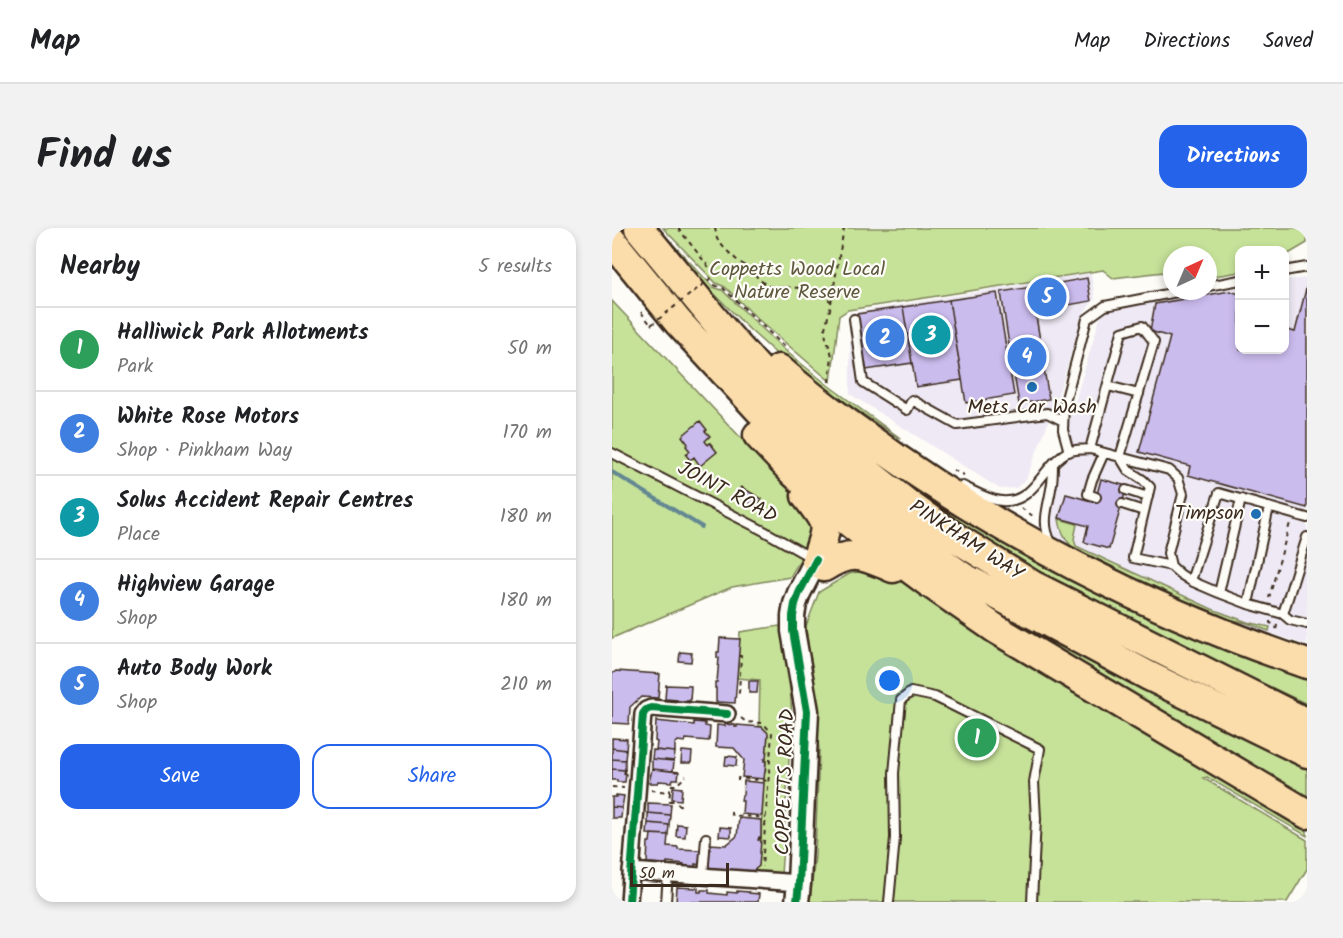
<!DOCTYPE html>
<meta charset="utf-8">
<style>
body{margin:0;font-family:Kalam,sans-serif;background:#f2f2f2;color:#202124}
.controls{position:absolute;right:18px;top:18px;display:grid;overflow:hidden;border-radius:12px;box-shadow:0 3px 9px #0003}
.controls button{width:54px;height:54px;display:grid;place-items:center;padding:0;border:0;border-bottom:2px solid #e0e0e0;background:#fff;color:#202124;font:30px sans-serif}
.compass{position:absolute;left:551px;top:18px;width:54px;height:54px;border-radius:50%;background:#fff;box-shadow:0 3px 9px #0003;rotate:44deg}
.scale{position:absolute;left:18px;bottom:15px;width:99px;box-sizing:border-box;padding-left:6px;border:3px solid #3b2a1e;border-top:0;font-size:16px;line-height:21px;white-space:nowrap;color:#3b2a1e;-webkit-text-stroke:4px #fdfcf7;paint-order:stroke}
.you{position:absolute;left:278px;top:453px;width:21px;height:21px;margin:-15px;border:4px solid #fff;border-radius:50%;background:#1a73e8;box-shadow:0 0 0 9px #1a73e833}
.badge{display:grid;place-items:center;width:39px;height:39px;border-radius:50%;background:#2563eb;color:#fff;font-size:20px;font-weight:700}
.pin{position:absolute;translate:-50% -50%;border:3px solid #fff;box-shadow:0 2px 6px #0006}
.list{margin:0;padding:0;list-style:none}
h2{display:flex;justify-content:space-between;align-items:center;height:78px;margin:0;padding:0 24px;font-size:26px}
h2 small{font-size:20px;font-weight:400;color:#757577}
.list li{display:grid;grid-template-columns:39px 1fr auto;gap:18px;align-items:center;box-sizing:border-box;height:84px;padding:0 24px;border-top:2px solid #e0e0e0}
.list b{display:block;font-size:22px;white-space:nowrap}
.list p{margin:0;font-size:20px;white-space:nowrap;color:#757577}
.list em{font-size:20px;font-style:normal;color:#757577}
.actions{display:flex;gap:12px;padding:18px 24px}
.actions a{flex:1;padding:14px 0;border:2px solid #2563eb;border-radius:18px;text-align:center;font-size:21px;color:#2563eb}
.actions .main{background:#2563eb;color:#fff}
.map{position:relative;flex:none;width:695px;height:674px;overflow:hidden;border-radius:18px}
header{display:flex;align-items:center;gap:36px;box-sizing:border-box;height:84px;padding:0 30px;background:#fff;border-bottom:2px solid #e0e0e0}
header strong{font-size:28px}
nav{display:flex;gap:33px;margin-inline-start:auto;font-size:21px}
.intro{display:flex;align-items:center;justify-content:space-between;box-sizing:border-box;height:144px;padding:0 36px}
h1{margin:0;font-size:42px}
.button{padding:15px 27px;border-radius:18px;background:#2563eb;color:#fff;font-size:21px;font-weight:700}
main{display:flex;gap:36px;padding:0 36px}
aside{flex:1;background:#fff;border-radius:18px;box-shadow:0 3px 9px #0003}
.map>svg:first-child{display:block}
.built{fill:#eee9f4}
.green{fill:#c6e299;stroke:#80865c;stroke-width:1.5}
.lines{fill:none;stroke-linecap:round;stroke-linejoin:round}
.stream{stroke:#638792;stroke-width:4}
.building{fill:#cbbcee;stroke:#3b2a1e;stroke-width:1.5}
.lane-casing{stroke:#3b2a1e;stroke-width:12}
.street-casing{stroke:#3b2a1e;stroke-width:20}
.secondary-casing{stroke:#3b2a1e;stroke-width:27}
.highway-casing{stroke:#3b2a1e;stroke-width:33}
.path{stroke:#3b2a1e;stroke-width:2;stroke-dasharray:4.5 4.5;stroke-linecap:butt}
.lane{stroke:#fdfcf7;stroke-width:8}
.street{stroke:#fdfcf7;stroke-width:15}
.secondary{stroke:#fdfcf7;stroke-width:22}
.highway{stroke:#fbddab;stroke-width:28}
.path-bridge{stroke:#3b2a1e;stroke-width:2;stroke-dasharray:4.5 4.5;stroke-linecap:butt}
.cycleway-casing{stroke:#fdfcf7;stroke-width:11}
.cycleway{stroke:#00873e;stroke-width:8}
.poi-dot{fill:#1f6fb2;stroke:#fdfcf7;stroke-width:2}
.labels{text-anchor:middle;dominant-baseline:central;stroke-width:4.5;stroke-linejoin:round;paint-order:stroke}
.park-label{font-size:20px;fill:#5e583d;stroke:#fdfcf7}
.poi-label{font-size:20px;fill:#3b2a1e;stroke:#fdfcf7}
.street-label{font-size:20px;fill:#3b2a1e;stroke:#fdfcf7}
</style>
<header>
<strong>Map</strong>
<nav><a>Map</a><a>Directions</a><a>Saved</a></nav>
</header>
<div class="intro"><h1>Find us</h1><a class="button">Directions</a></div>
<main>
<aside>
<h2>Nearby<small>5 results</small></h2>
<ul class="list">
<li><span class="badge" style="background:#2e9e5b">1</span><div><b>Halliwick Park Allotments</b><p>Park</p></div><em>50 m</em></li>
<li><span class="badge" style="background:#3f7fe0">2</span><div><b>White Rose Motors</b><p>Shop · Pinkham Way</p></div><em>170 m</em></li>
<li><span class="badge" style="background:#0f9aa8">3</span><div><b>Solus Accident Repair Centres</b><p>Place</p></div><em>180 m</em></li>
<li><span class="badge" style="background:#3f7fe0">4</span><div><b>Highview Garage</b><p>Shop</p></div><em>180 m</em></li>
<li><span class="badge" style="background:#3f7fe0">5</span><div><b>Auto Body Work</b><p>Shop</p></div><em>210 m</em></li>
</ul>
<div class="actions"><a class="main">Save</a><a>Share</a></div>
</aside>
<div class="map">
<svg width="695" height="674" viewBox="0 0 695 674">
<rect width="100%" height="100%" fill="#fdfcf7"/>
<filter id="ink" filterUnits="userSpaceOnUse"><feTurbulence type="fractalNoise" baseFrequency=".0167" numOctaves="2"/><feDisplacementMap in="SourceGraphic" scale="12" xChannelSelector="R" yChannelSelector="G"/><feConvolveMatrix kernelMatrix="1 2 1 2 8 2 1 2 1" color-interpolation-filters="sRGB"/></filter>
<g filter="url(#ink)">
<path class="built" d="M479 45 483 71 472 84 443 177 414 251 404 260 388 261 238 166V85Z
M695 50V417L636 398 424 304 490 83 627 59 628 122H672L673 52Z"/>
<path class="green" d="M43 0H46L101 59 110 62 175 124 217 158 288 210V211L169 130 138 102 87 50Z
M51 0H695V15L673 28 672 22H628L627 44 596 49V27H560V43L501 50 491 42 236 82 227 88 219 154 148 93 113 59 104 55Z
M0 73 209 295 178 349 120 359 0 410Z
M260 224 695 444V476L617 440 418 341 294 260 256 230Z
M447 291 465 296 462 311 464 318 600 381 635 394 658 399 657 403 635 395 598 387 466 326C456 315 449 306 447 291Z
M259 340 281 348 695 596V608L595 549 591 550 695 612V641L675 674H198L203 628 207 522 194 398 207 364 237 346Z
M174 397 180 489 169 647 140 644 147 638 146 612 147 609H149C150 588 151 564 152 543L154 542V533H152V531H154L156 506 150 499 147 498 148 452 125 450 128 404Z
M419 399 695 538V576L413 408Z"/>
<g class="lines">
<path class="stream" d="M0 244 90 299"/>
</g>
<path class="building" d="M475 50 479 73 451 78 447 55Z
M447 55 451 78 423 82 419 59Z
M695 57V280L576 247 578 238 527 224 558 109 538 103 543 76 618 63 628 66V122H672V101L683 104Z
M419 59 428 112 397 117 389 64Z
M385 65 402 167 354 175 337 72Z
M337 72 350 152 304 159 291 79Z
M291 79 300 135 254 142 245 86Z
M428 112 432 141 402 146 397 117Z
M432 141 437 171 407 176 402 146Z
M88 193 95 202 93 203 98 208 93 213 96 217 98 215 105 224 88 238 82 229 78 232 74 227 78 223 74 218 76 216 70 208Z
M489 251 515 258 497 321 472 314 476 298 447 290 454 266 483 274Z
M129 259 150 271 145 279 133 273 135 270 125 265Z
M108 410 128 411 123 475 104 474V460H103V454H105L107 430H105V424H107Z
M68 424 80 425 79 434 67 433Z
M4 443 48 446 46 470 29 469 18 479 17 496 0 495V446Z
M137 453H146L145 465H137Z
M54 457 79 458 78 473H74V475L65 474V472L53 471Z
M44 493 82 497V494L93 495V498L98 499 97 513 74 511 73 514 66 513 63 516V524L44 522 45 514 43 513Z
M113 496 123 497V499H125V497L150 499 156 505 154 531H152V533H154L152 551 130 549 132 532 122 520 104 519 105 497 113 498Z
M0 510 15 511 14 522 0 520Z
M0 520 14 522 13 532 0 531Z
M41 522 63 524 62 533 40 531Z
M70 523 80 524 79 535H69Z
M114 528 125 529 124 538 113 537Z
M0 531 13 532V542L0 541Z
M40 531 62 533 61 543 40 541Z
M0 541 13 542 12 545 14 546 13 554H5V552H0Z
M40 541 67 544 66 551H61L60 554 47 553 46 555H37Z
M132 553 152 555 150 588 130 586 131 573H129L130 567H131Z
M61 559 70 560 69 572 60 571Z
M4 567 12 568 10 580 0 579V569H4Z
M36 575 59 576 58 587 36 585Z
M0 579 10 580 9 590H0Z
M36 585 58 587 57 597 36 595Z
M127 590 149 592V610L147 609 146 612H149L147 638 140 644 97 641V639H95L97 616 114 617 125 608Z
M36 595 57 597 56 607 35 606Z
M65 596 74 597 73 609 64 608Z
M108 599 119 600V609L107 608Z
M39 606 56 607 55 618 66 619V621L89 622 88 637 83 636V640L72 639V636L55 634V636L35 635 36 614H38Z
M65 659 86 660V664H89V662H97V665L115 667V664L125 665V663L137 664V665L147 666 146 674H64Z"/>
<g class="lines">
<g class="lane-casing">
<path id="lane" d="M672 43 695 39
M596 58 628 52
M242 91 251 154 295 182 300 172 345 197 435 185 451 193
M496 158 527 166
M478 221 510 104 530 98 542 114 508 229 516 242 531 252 538 259 521 330 559 338
M457 224 451 202 452 178 475 91 493 78 570 63
M0 225 152 303 198 329
M351 258C363 264 377 272 390 273 422 276 431 237 455 224 462 221 471 222 478 221L557 242 566 250 571 266 556 325 559 338 568 346 579 353 607 365 636 376 671 386 678 392 695 396
M514 262 536 269
M484 269 476 266 480 252 492 225
M510 276 532 283
M439 314C429 295 436 280 439 261 441 253 441 244 441 236
M579 353 607 265 695 290
M607 365 629 271
M636 376 657 279
M671 386 695 309
M91 648 94 610
M54 674 56 645
M277 674 283 610 282 545 289 472 299 464 323 469 428 521 422 554 424 591 420 674"/>
</g>
<g class="street-casing">
<path id="street" d="M19 643 187 655
M17 674 31 486 34 482 39 480 115 486"/>
</g>
<g class="secondary-casing">
<path id="secondary" d="M185 674 187 655 195 483 181 403V388L183 376 187 365 204 332"/>
</g>
<g class="highway-casing">
<path id="highway" d="M27 0 116 108 165 162 226 221 297 277 341 308 420 357 695 495
M0 13 66 94 152 187 182 217 216 247 266 288 351 349 537 448 695 525
M167 141C193 164 221 185 249 205 383 304 537 383 695 436
M146 207 182 245 228 287 262 314 316 354 384 401 695 586
M194 268C218 299 216 296 204 332
M212 339C241 320 252 328 281 340"/>
</g>
<path class="path" d="M66 0 103 47
M103 0 105 11 113 21 126 33 138 41 147 51 155 58 163 59 191 60 219 73
M102 57 111 60 176 122
M29 84 39 97
M217 154 220 128 218 120 214 111 213 100 218 81 232 0
M341 242 352 247
M409 280 424 290
M657 370 678 295
M658 393V395L665 397 664 402
M126 428H129L127 465H131
M129 490 134 494 151 495 160 505 150 639
M126 553V550L157 553
M0 559 12 560
M39 562 58 564V557H64L74 548
M58 564 57 573H63L70 579
M119 584V587L154 590"/>
<use href="#lane" class="lane"/>
<use href="#street" class="street"/>
<use href="#secondary" class="secondary"/>
<use href="#highway" class="highway"/>
<path class="path-bridge" d="M39 97 103 47"/>
<g class="cycleway-casing">
<path id="cycleway" d="M17 674 31 486 34 482 39 480 115 486
M185 674 187 655 195 483 181 403V388L183 376 187 365 204 332"/>
</g>
<use href="#cycleway" class="cycleway"/>
</g>
</g>
<g class="poi-dot">
<circle cx="420" cy="159" r="6"/>
<circle cx="644" cy="286" r="6"/>
</g>
<g class="labels">
<g class="park-label">
<text x="185" y="42">Coppetts Wood Local<tspan x="185" dy="23">Nature Reserve</tspan></text>
</g>
<g class="poi-label">
<text x="420" y="180">Mets Car Wash</text>
<text x="632" y="286" text-anchor="end">Timpson</text>
</g>
<g class="street-label">
<text transform="translate(115 265) rotate(28)">JOINT ROAD</text>
<text transform="translate(354 313) rotate(33)">PINKHAM WAY</text>
<text transform="translate(174 554) rotate(-88)">COPPETTS ROAD</text>
</g>
</g>
</svg>
<div class="controls">
<button>+</button>
<button>−</button>
</div>
<svg class="compass" viewBox="-18 -18 36 36"><path d="M0-13l5 13h-10z" fill="#e53935"/><path d="M0 13l5-13h-10z" fill="#757577"/></svg>
<div class="scale">50 m</div>
<div class="you"></div>
<div class="pin badge" style="left:365px;top:510px;background:#2e9e5b">1</div>
<div class="pin badge" style="left:273px;top:110px;background:#3f7fe0">2</div>
<div class="pin badge" style="left:319px;top:107px;background:#0f9aa8">3</div>
<div class="pin badge" style="left:415px;top:129px;background:#3f7fe0">4</div>
<div class="pin badge" style="left:435px;top:69px;background:#3f7fe0">5</div>
</div>
</main>
